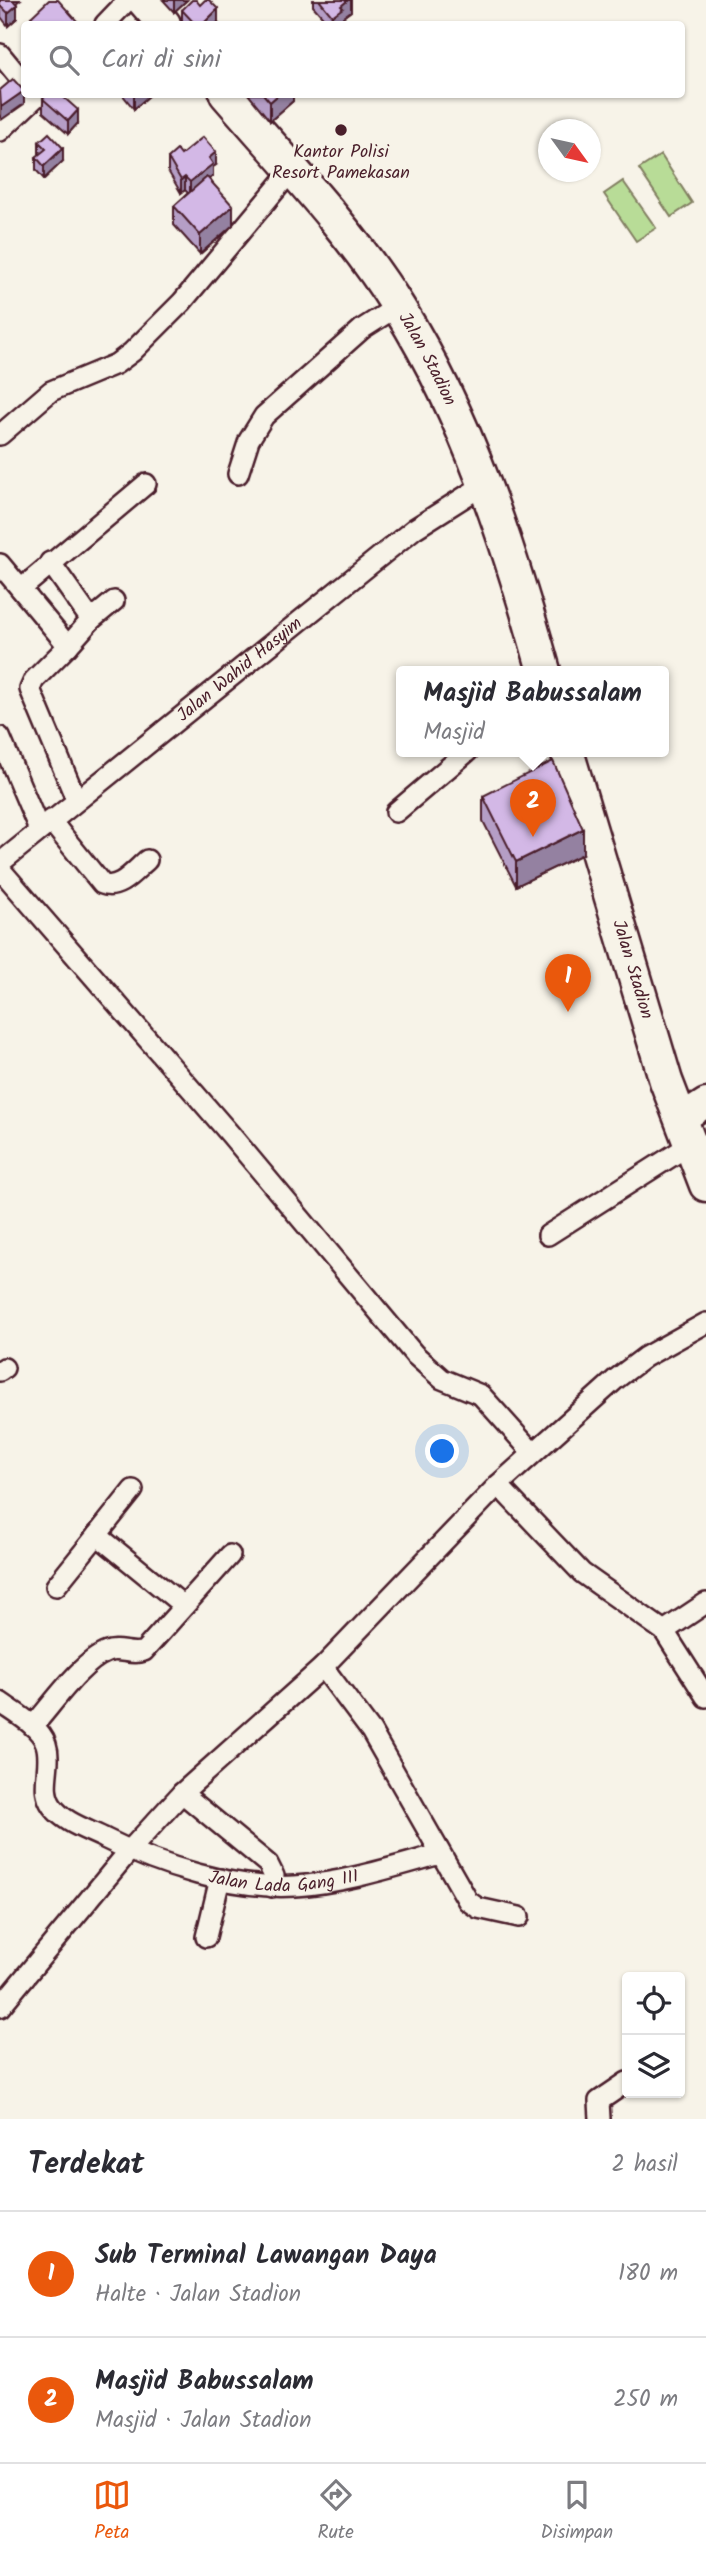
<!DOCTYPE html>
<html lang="id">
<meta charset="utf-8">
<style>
body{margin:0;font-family:Kalam,sans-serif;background:#f2f2f3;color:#2b2b33}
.controls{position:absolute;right:21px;bottom:21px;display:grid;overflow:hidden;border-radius:7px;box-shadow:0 2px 5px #0004}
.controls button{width:63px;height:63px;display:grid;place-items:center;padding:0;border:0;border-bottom:2px solid #e1e1e2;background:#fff;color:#2b2b33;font:35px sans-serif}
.compass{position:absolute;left:538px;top:119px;width:63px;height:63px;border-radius:50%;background:#fff;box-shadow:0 2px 5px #0004;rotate:123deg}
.you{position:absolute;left:443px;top:1452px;width:24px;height:24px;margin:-18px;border:5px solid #fff;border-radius:50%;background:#1a73e8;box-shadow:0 0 0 10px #1a73e833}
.badge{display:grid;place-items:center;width:46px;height:46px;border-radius:50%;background:#ea580c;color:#fff;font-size:23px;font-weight:700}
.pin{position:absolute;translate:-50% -58px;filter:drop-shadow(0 2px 4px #0008)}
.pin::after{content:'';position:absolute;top:37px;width:24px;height:21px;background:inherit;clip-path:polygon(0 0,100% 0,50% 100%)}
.popup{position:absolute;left:396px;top:666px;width:273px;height:91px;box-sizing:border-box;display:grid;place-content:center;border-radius:7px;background:#fff;filter:drop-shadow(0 2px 5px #0005);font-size:23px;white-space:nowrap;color:#7c7c81}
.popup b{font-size:26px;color:#2b2b33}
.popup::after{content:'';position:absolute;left:50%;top:100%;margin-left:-14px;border:14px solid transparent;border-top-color:#fff}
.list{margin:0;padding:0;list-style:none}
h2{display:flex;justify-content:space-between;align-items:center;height:91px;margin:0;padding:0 28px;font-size:30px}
h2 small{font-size:23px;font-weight:400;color:#7c7c81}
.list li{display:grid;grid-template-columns:46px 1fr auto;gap:21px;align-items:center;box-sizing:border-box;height:126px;padding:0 28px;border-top:2px solid #e1e1e2}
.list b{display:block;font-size:26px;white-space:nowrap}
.list p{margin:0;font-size:23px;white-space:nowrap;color:#7c7c81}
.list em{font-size:23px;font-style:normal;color:#7c7c81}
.icon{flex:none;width:38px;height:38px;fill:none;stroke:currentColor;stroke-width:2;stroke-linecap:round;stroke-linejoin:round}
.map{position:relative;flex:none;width:706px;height:2119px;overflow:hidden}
.search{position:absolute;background:#fff;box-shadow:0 2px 5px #0004;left:21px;right:21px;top:21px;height:77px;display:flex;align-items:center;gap:18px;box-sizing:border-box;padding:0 24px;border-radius:7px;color:#7c7c81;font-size:26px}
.sheet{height:343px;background:#fff}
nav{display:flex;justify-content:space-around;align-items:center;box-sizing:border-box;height:98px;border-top:2px solid #e1e1e2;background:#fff;font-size:19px;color:#7c7c81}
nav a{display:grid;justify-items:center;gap:4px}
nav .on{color:#ea580c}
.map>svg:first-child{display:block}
.green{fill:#b8dc97;stroke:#817e61;stroke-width:2}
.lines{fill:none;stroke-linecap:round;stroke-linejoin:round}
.minor-casing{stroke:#4a1f2b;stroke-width:24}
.secondary-casing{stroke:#4a1f2b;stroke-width:33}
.primary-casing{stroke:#4a1f2b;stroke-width:37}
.minor{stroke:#f7f3e8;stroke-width:19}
.secondary{stroke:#f7f3e8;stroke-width:28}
.primary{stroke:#f7f3e8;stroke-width:32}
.wall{fill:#b59ec6;stroke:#4a1f2b;stroke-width:2}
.shaded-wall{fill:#9481a1;stroke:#4a1f2b;stroke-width:2}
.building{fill:#d3b8e6;stroke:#4a1f2b;stroke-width:2}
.poi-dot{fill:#4a1f2b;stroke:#f7f3e8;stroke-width:2.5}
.labels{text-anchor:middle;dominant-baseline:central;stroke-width:6;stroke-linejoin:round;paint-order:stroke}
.poi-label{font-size:18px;fill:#4a1f2b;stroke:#f7f3e8}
.street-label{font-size:18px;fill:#4a1f2b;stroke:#f7f3e8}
</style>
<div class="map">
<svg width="706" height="2119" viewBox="0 0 706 2119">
<rect width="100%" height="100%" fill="#f7f3e8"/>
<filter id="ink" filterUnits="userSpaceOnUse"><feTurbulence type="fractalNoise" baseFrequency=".0143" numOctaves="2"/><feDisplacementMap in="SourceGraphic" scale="14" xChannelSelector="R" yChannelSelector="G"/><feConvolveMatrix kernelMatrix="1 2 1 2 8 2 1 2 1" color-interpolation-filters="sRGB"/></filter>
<g filter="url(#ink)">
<path class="green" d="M661 155 692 203 671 217 639 169Z
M623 181 656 228 636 241 604 194Z"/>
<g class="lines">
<g class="minor-casing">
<g id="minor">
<path d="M105 24 128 0"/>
<path d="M0 54 24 83"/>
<path d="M0 131 39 94"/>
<path d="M0 435 51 391 116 364 132 352 182 302 292 170"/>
<path d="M238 474 249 440 264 416 362 329 398 306"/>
<path d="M50 562 91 620"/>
<path d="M0 564 68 646 34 680 30 689 76 799"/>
<path d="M21 589 146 484"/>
<path d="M68 646 91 620 114 601"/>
<path d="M0 737 39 829"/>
<path d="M396 812 468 751"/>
<path d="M50 820 102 884C119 891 134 871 147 860"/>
<path id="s1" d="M0 863 414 529 485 484"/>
<path d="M0 869 230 1134 414 1354 442 1379 481 1395 533 1453"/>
<path d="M548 1235 691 1144"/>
<path d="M0 1371 4 1368"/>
<path d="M498 1485 582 1573 664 1631 706 1697"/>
<path d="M133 1490 97 1535 184 1606"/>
<path d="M56 1586 97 1535"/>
<path d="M664 1631 706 1603"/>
<path d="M323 1667 371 1731 468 1901 478 1908 519 1917"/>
<path id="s2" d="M0 1702C15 1713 40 1726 46 1744 53 1765 39 1788 52 1806 64 1823 89 1830 106 1839 159 1866 235 1890 295 1886 344 1883 393 1867 440 1854"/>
<path d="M33 1726C52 1705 82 1661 107 1652 118 1647 131 1656 144 1651L230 1555"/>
<path d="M182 1793 268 1864 274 1876 272 1887"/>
<path d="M206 1937 220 1879"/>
<path d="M0 2007 129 1851 182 1793 323 1667 498 1485 616 1379 645 1357 706 1323"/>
<path d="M600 2119 599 2101 627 2082"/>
</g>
</g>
<g class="secondary-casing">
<path id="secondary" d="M681 1119 706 1103"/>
</g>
<g class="primary-casing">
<g id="primary">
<path d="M143 0 164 24"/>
<path id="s3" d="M226 94C284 161 353 233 399 308 468 419 509 545 544 671"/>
<path id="s4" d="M567 751 666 1081 706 1185"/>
</g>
</g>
<use href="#minor" class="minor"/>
<use href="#secondary" class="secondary"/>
<use href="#primary" class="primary"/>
</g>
<path class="wall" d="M0 0H20L16 3 17 18 8 26 1 17Z
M163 0H187L174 12Z
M313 0H351V11L343 17V20L338 24H329L313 6Z
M182 10 218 22V23L219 24H183L182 23Z
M31 17 77 24H31Z
M122 94H151L134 109Z
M248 94H293V101L270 121Z
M43 99 78 123 68 134 43 112Z
M39 142 63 161 44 179 36 170V157L39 155Z
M181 155 216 165 213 167V176L210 179 233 225 200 254 174 225V206L188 193 185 190 181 193 168 171V158Z
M483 796 583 854 516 886 483 821Z"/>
<path class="shaded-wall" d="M174 0H187L174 12Z
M348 0H351V11L343 17V20L338 24H332V16L341 6Z
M17 5V18L8 26V13Z
M218 9V22L216 24H203Z
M24 91V104L1 120V107Z
M136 94H151L134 109V96Z
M279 94H293V101L270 121V102Z
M78 110V123L68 134V121Z
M63 148V161L44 179V166Z
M216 152V165L213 167V176L190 195V182L209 158Z
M185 177V190L181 193V180Z
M233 206V225L200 254V235Z
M583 829V854L516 886V862Z"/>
<path class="building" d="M0 0H13L17 5 8 13 0 5Z
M49 0H58L77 21 73 24H38L31 17Z
M192 0H196L200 5 205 0H209L218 9 203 24H195L182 10Z
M319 0H348L341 6 343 8 332 16Z
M13 79 24 91 1 107 0 90Z
M47 94H60L78 110 68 121 43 99Z
M263 94H279L270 102Z
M49 133 63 148 44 166 36 157 46 149 39 142Z
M203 137 216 152 209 158 213 164 190 182 185 177 181 180 168 158 177 150 181 155Z
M207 177 233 206 200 235 174 206Z
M553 761 583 829 516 862 483 796Z"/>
</g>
<circle class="poi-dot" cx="341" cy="130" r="7"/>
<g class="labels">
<g class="poi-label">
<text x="341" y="152">Kantor Polisi<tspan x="341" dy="21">Resort Pamekasan</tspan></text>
</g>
<g class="street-label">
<text stroke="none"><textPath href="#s3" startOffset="334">Jalan Stadion</textPath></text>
<text stroke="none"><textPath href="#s1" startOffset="308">Jalan Wahid Hasyim</textPath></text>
<text stroke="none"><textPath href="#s4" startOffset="228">Jalan Stadion</textPath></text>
<text stroke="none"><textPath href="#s2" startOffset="376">Jalan Lada Gang III</textPath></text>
</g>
</g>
</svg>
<div class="controls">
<button><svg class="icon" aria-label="locate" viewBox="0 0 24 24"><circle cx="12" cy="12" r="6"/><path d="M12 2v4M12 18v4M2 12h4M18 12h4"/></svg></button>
<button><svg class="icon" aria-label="layers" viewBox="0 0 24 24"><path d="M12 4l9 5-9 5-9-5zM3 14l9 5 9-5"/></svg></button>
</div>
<svg class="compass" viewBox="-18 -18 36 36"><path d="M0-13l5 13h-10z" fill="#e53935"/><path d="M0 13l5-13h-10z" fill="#7c7c81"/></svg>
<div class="you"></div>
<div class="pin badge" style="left:568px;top:1012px">1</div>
<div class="pin badge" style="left:533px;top:837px">2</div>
<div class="popup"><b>Masjid Babussalam</b>Masjid</div>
<div class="search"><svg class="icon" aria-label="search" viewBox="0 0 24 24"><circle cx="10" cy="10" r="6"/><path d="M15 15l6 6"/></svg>Cari di sini</div>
</div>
<section class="sheet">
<h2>Terdekat<small>2 hasil</small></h2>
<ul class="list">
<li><span class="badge">1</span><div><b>Sub Terminal Lawangan Daya</b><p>Halte · Jalan Stadion</p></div><em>180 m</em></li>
<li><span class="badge">2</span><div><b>Masjid Babussalam</b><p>Masjid · Jalan Stadion</p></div><em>250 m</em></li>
</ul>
</section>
<nav>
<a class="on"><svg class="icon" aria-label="map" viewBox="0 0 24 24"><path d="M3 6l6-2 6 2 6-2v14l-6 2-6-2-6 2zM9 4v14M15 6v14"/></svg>Peta</a>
<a><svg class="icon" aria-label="directions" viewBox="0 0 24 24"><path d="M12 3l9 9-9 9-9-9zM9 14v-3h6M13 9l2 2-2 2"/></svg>Rute</a>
<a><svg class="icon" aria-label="saved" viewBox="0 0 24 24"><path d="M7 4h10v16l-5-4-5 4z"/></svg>Disimpan</a>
</nav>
